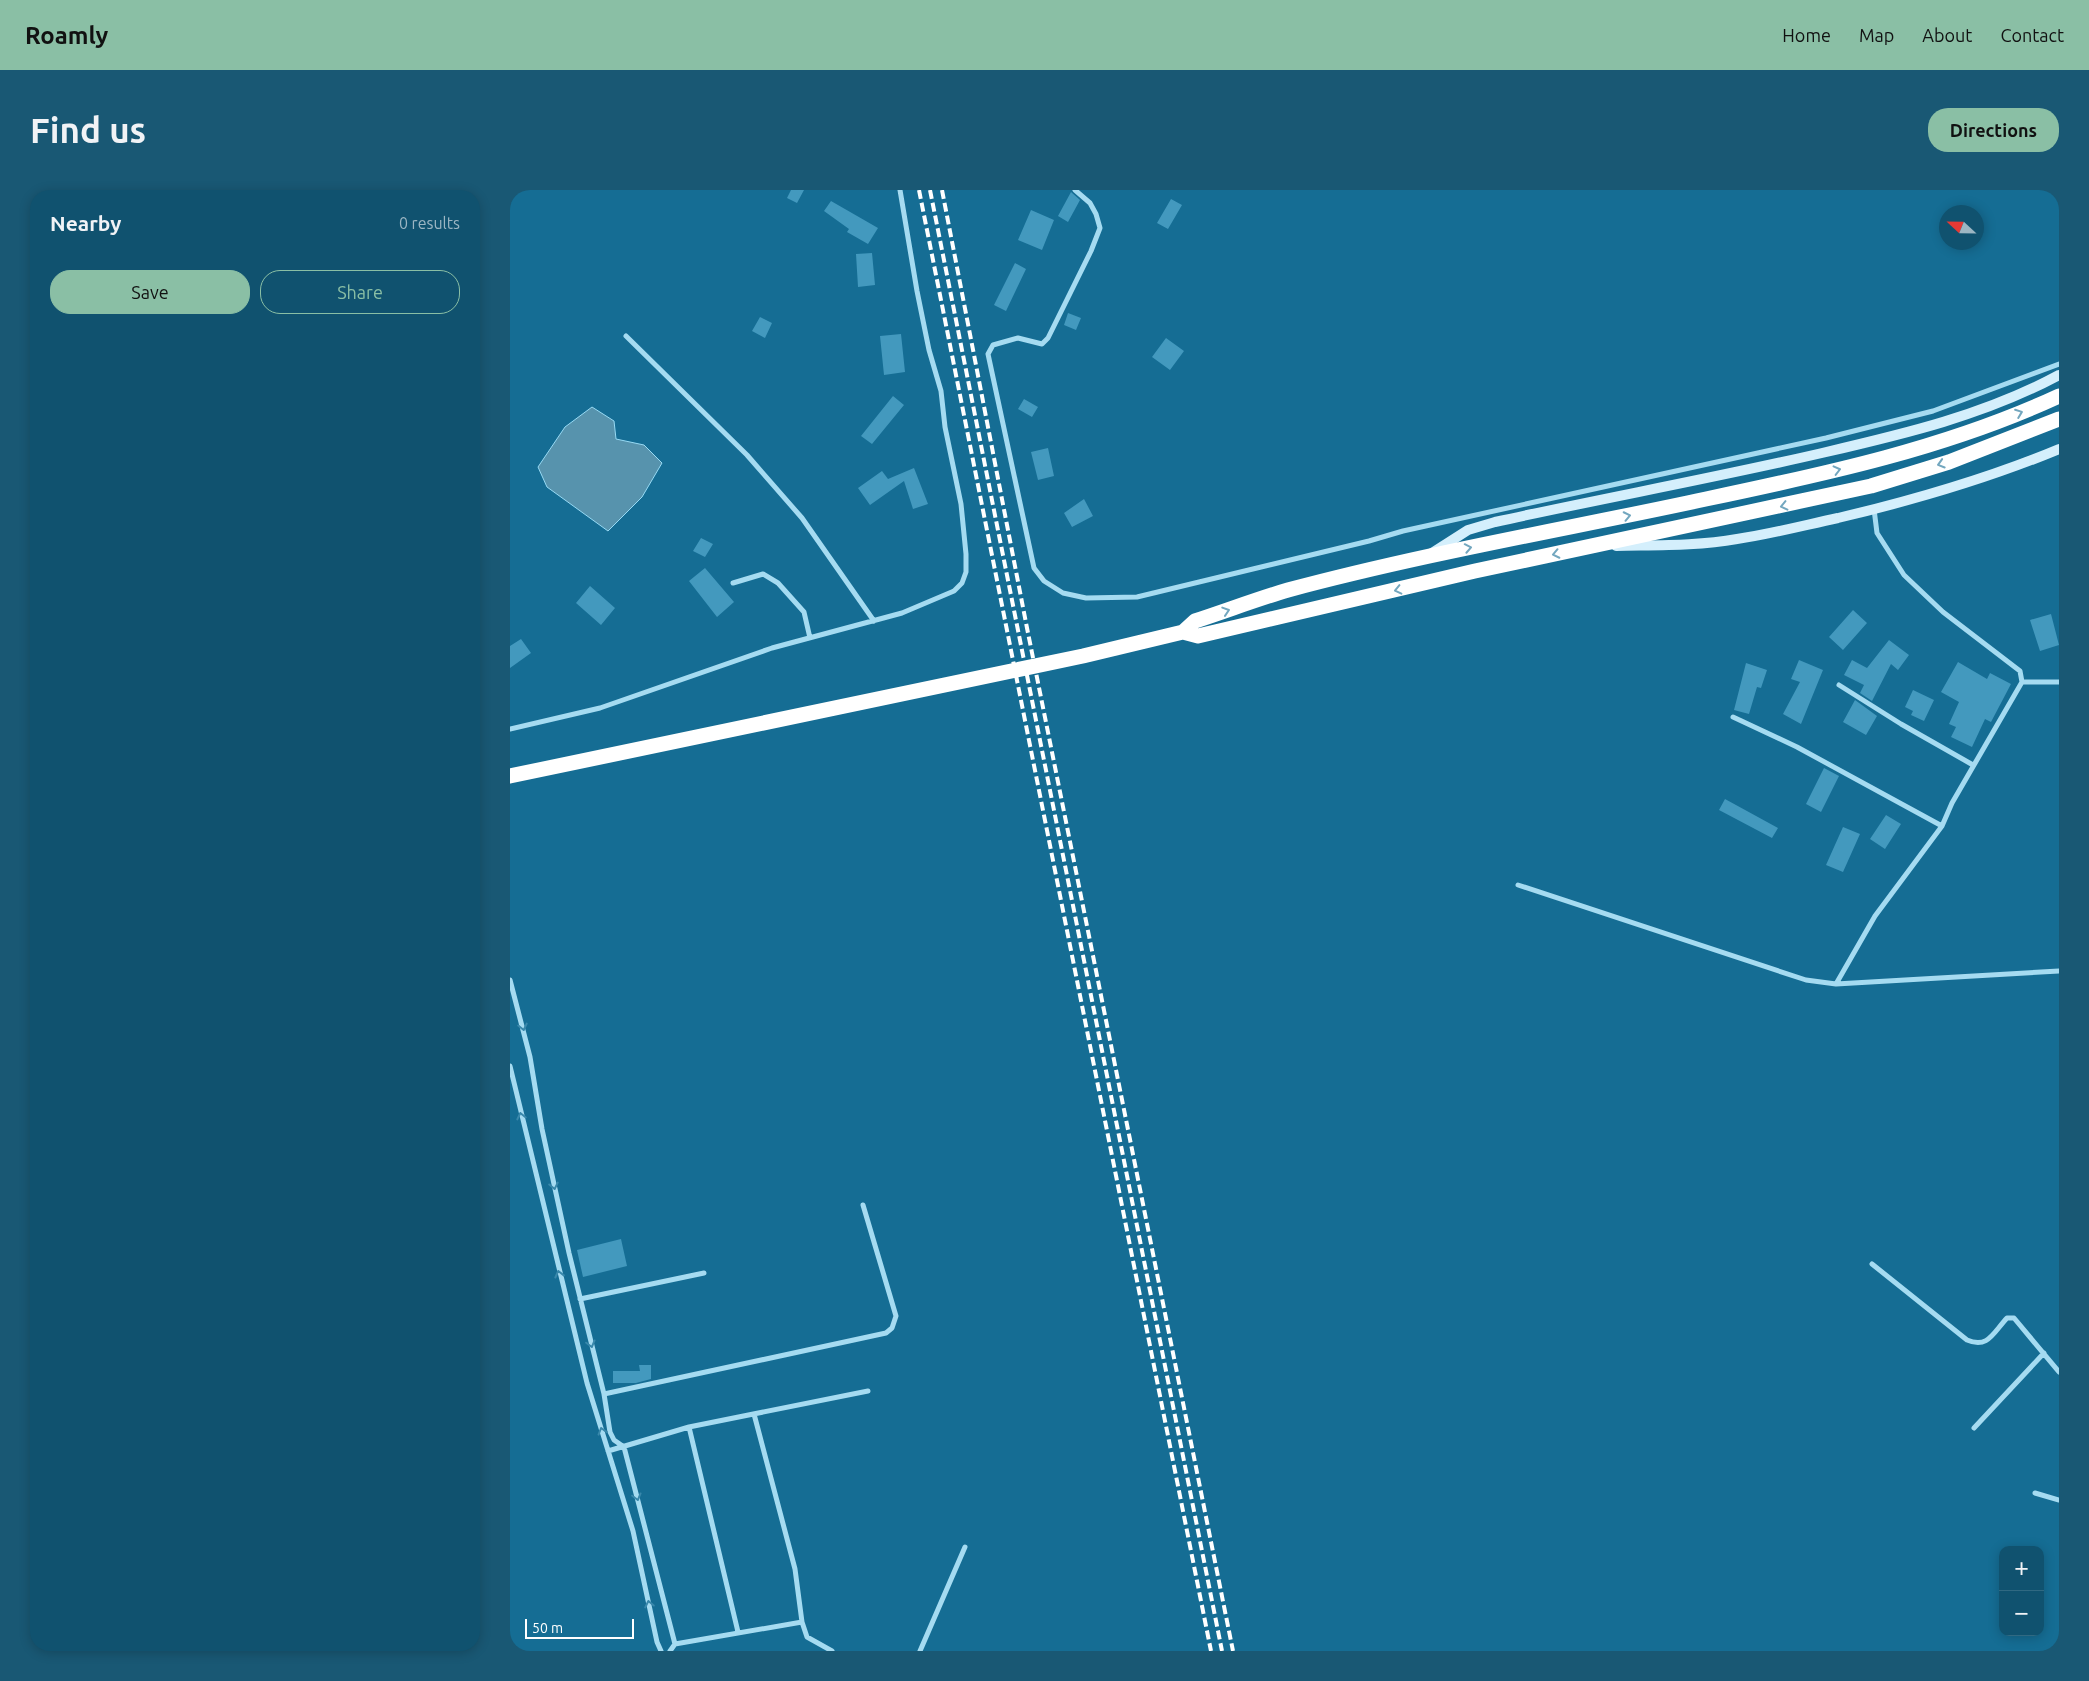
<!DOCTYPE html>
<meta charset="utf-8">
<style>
body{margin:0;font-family:Ubuntu,sans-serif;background:#195874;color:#f1f3f6}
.controls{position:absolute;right:15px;bottom:15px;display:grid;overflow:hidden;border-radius:10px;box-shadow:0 2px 12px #0003}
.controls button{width:45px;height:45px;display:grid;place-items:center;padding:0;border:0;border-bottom:1px solid #306982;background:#10526f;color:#f1f3f6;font:25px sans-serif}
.compass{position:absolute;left:1429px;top:15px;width:45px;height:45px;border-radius:50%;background:#10526f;box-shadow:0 2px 12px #0003;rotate:292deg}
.scale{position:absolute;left:15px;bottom:12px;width:109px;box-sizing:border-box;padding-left:5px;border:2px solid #fff;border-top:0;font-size:14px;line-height:18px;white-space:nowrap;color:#fff;-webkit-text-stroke:4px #156d94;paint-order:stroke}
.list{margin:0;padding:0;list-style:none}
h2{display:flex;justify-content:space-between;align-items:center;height:65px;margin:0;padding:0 20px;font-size:21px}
h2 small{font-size:16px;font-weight:400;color:#9cb6c3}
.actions{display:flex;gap:10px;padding:15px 20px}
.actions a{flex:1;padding:11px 0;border:1px solid #8abfa5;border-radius:20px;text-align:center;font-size:18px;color:#8abfa5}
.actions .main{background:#8abfa5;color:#111}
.map{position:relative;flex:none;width:1549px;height:1461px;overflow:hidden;border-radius:20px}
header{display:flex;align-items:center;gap:30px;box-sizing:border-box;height:70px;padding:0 25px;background:#8abfa5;color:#111}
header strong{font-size:24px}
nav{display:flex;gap:28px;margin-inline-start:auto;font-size:18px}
.intro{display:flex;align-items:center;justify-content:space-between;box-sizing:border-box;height:120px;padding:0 30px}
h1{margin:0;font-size:35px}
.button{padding:12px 22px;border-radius:20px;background:#8abfa5;color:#111;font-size:18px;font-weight:700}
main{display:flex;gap:30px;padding:0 30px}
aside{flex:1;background:#10526f;border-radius:20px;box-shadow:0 2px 12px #0003}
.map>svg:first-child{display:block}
.water{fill:#5793ad;stroke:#97daf4}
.building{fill:#4399be}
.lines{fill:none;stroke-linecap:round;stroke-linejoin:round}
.street{stroke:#a5dbf1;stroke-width:5}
.secondary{stroke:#d4effc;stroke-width:10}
.highway{stroke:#fff;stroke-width:15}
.rail{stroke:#fff;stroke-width:4;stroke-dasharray:9 4;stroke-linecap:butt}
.oneway{stroke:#73a7bf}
.oneway2{stroke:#3988ab}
</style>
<header>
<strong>Roamly</strong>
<nav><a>Home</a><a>Map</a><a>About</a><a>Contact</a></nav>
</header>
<div class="intro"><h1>Find us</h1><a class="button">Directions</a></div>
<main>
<aside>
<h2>Nearby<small>0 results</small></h2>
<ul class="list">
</ul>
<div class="actions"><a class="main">Save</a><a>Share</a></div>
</aside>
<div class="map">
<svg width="1549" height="1461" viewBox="0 0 1549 1461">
<rect width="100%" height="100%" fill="#156d94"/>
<path class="water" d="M82 217 104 231 106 249 134 255 152 273 132 307 98 341 37 297 28 277 55 237Z"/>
<path class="building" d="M281 0H294L287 13 277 8Z
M561 2 570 10 558 32 548 26Z
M661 9 672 15 658 39 647 33Z
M321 11 368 38 358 54 337 42 339 39 314 21Z
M521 20 544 30 532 60 508 50Z
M362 63 365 95 348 97 346 64Z
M505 73 516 79 496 121 484 115Z
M558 123 571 128 566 140 554 135Z
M250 127 262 133 255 148 242 141Z
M391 144 395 182 374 185 370 146Z
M656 148 674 161 660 180 642 167Z
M383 206 394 215 362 254 351 246Z
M514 209 528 217 522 227 508 219Z
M538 258 544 286 528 290 521 262Z
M404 278 418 314 403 319 394 291 360 315 348 298 372 281 378 289Z
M574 309 583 326 562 337 554 323Z
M191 348 203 354 195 367 183 361Z
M195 378 224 412 207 427 179 391Z
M80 396 105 418 91 435 66 413Z
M1343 420 1357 433 1333 460 1319 447Z
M1541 424 1549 455 1530 461 1520 430Z
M11 449 21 463 0 478V456Z
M1379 450 1399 465 1388 480 1381 474 1362 511 1350 503 1354 495 1334 485 1342 470 1357 478Z
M1289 470 1313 480 1291 534 1273 524 1290 492 1281 489Z
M1448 472 1477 489 1480 483 1501 494 1481 532 1475 529 1462 557 1441 547 1446 537 1439 534 1449 512 1431 502Z
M1236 473 1257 480 1251 498 1247 497 1239 524 1224 520Z
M1403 500 1424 510 1414 531 1401 525 1403 521 1395 517Z
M1345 510 1367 526 1356 545 1333 532Z
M1314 578 1329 586 1311 622 1296 614Z
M1215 609 1268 638 1262 648 1209 620Z
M1376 625 1391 634 1375 659 1360 649Z
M1333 637 1350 644 1333 682 1316 675Z
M111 1049 117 1076 73 1087 67 1060Z
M129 1175H141V1189L126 1193H103V1181H130Z"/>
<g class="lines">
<path class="street" d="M565 0 580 13 586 24 590 38 581 61 538 148 532 154 508 148 483 155 478 164 524 378 534 391 553 403 576 408 627 407 859 351 893 341 1316 248 1423 221 1549 174
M116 146 237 265 292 328 364 431
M223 393 253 384 268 393 294 422 300 448
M1512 492H1549
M1329 495 1391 534 1463 575
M1223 527 1287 557 1432 636
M0 539 90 518 262 458 392 423 444 401 452 393 456 382V364L451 314 435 237 431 201 419 160 407 101 390 0
M1008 695 1296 790 1326 794 1549 781
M0 790 20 867 32 939 59 1063 94 1204 100 1242 104 1250 114 1257 165 1454 160 1461
M1326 794 1365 726 1432 636 1442 613 1512 492 1510 481 1433 422 1394 385 1367 343 1364 319
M0 876 77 1193 123 1341 147 1452 151 1461
M1362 1074 1457 1150C1478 1159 1483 1143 1497 1128H1504L1549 1182
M70 1109 194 1083
M94 1204 376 1143 382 1138 386 1126 353 1015
M244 1224 285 1379 292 1432
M179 1237 228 1442
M1464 1238 1534 1163
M98 1261 179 1237 358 1201
M1525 1303 1549 1310
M165 1454 292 1432 297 1447 322 1461
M410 1461 455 1357"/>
<path class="secondary" d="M1106 356C1147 355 1187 356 1227 349 1261 344 1295 335 1328 328 1404 310 1477 289 1549 259
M922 363 958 340 985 332C1094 308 1204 288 1312 263 1394 244 1475 225 1549 185"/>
<path class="highway" d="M673 442 688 446 965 381 1361 296 1439 272 1549 229
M0 586 573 466 673 442 685 431C716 421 747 409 778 400 916 363 1057 339 1196 309 1315 284 1437 258 1549 206"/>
<path class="rail" d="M409 0 701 1461
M420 0 712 1461
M432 0 517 438 723 1461"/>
</g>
<defs><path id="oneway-chevron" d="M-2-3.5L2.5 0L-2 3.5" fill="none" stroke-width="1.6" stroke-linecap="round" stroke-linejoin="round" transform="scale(1.25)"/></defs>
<g class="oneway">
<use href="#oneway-chevron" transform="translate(1509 223) rotate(-21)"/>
<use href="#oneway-chevron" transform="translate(1431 274) rotate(163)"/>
<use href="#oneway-chevron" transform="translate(1327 280) rotate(-14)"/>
<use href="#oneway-chevron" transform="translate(1274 316) rotate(167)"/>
<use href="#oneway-chevron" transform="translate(1117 326) rotate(-12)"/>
<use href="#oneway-chevron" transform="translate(958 358) rotate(-11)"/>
<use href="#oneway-chevron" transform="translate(1046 364) rotate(168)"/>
<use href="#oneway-chevron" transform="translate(888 400) rotate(167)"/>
<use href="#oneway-chevron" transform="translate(716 421) rotate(-18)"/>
</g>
<g class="oneway2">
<use href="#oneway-chevron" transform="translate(13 837) rotate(77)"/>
<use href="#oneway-chevron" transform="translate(11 926) rotate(-103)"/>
<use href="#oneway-chevron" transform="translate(44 996) rotate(78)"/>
<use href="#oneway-chevron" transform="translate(49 1084) rotate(-104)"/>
<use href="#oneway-chevron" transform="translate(81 1154) rotate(75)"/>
<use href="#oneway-chevron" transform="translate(92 1241) rotate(-107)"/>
<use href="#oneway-chevron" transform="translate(127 1307) rotate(75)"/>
<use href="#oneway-chevron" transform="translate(139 1414) rotate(-102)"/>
</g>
</svg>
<div class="controls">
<button>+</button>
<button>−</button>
</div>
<svg class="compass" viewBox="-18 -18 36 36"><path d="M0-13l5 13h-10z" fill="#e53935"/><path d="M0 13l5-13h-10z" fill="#9cb6c3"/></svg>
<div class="scale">50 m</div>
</div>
</main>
